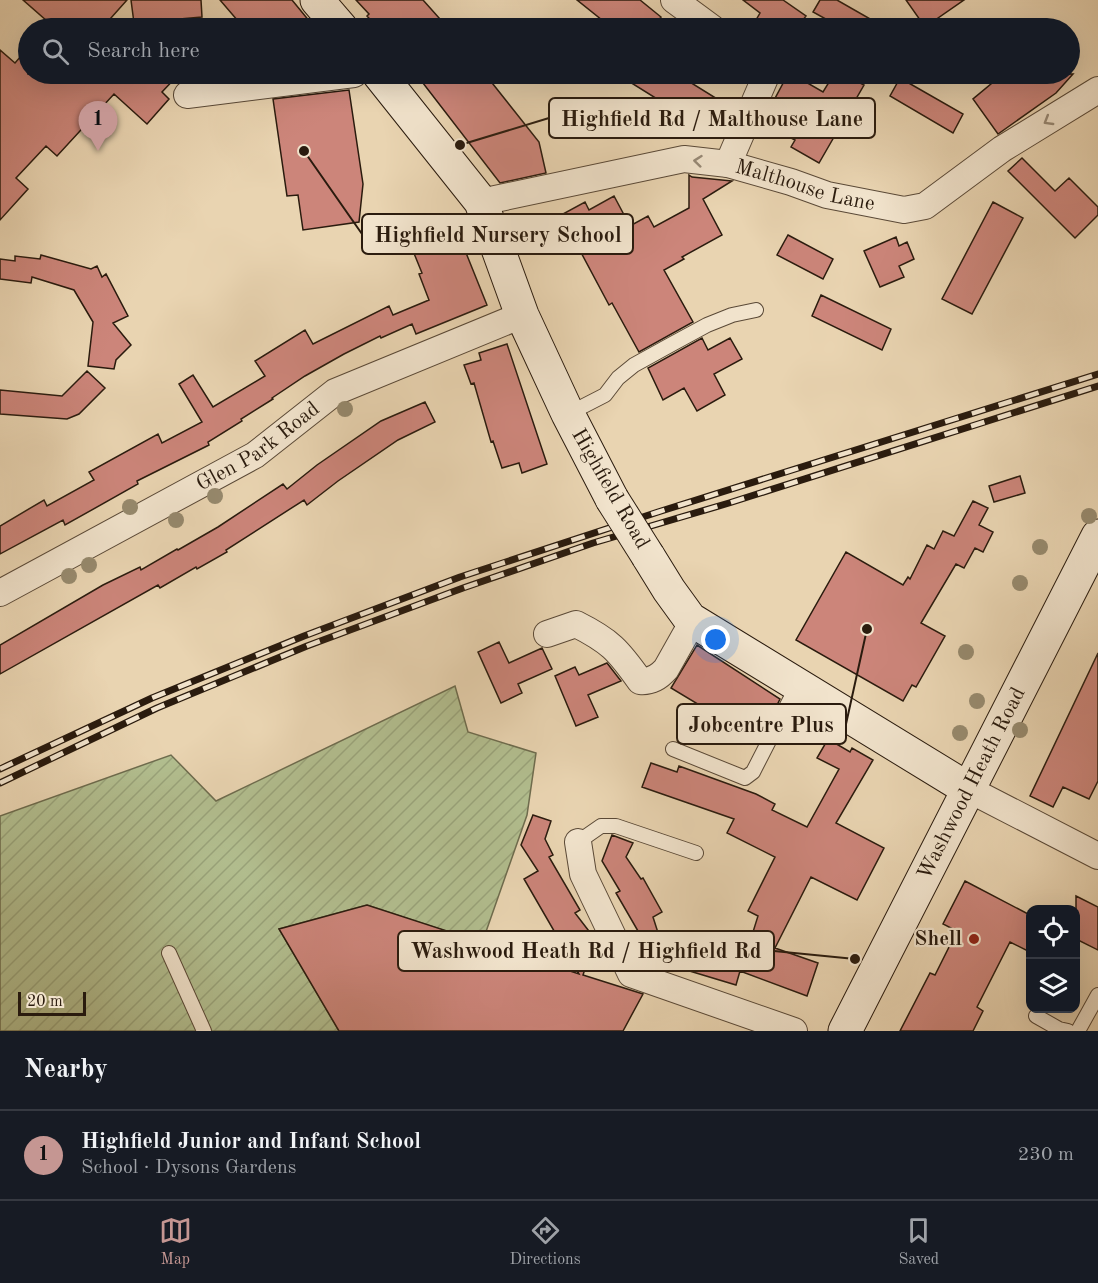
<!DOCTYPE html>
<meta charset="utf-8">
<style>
body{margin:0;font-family:"Old Standard TT",serif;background:#20242c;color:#f1f3f6}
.controls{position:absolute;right:18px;bottom:18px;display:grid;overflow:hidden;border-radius:12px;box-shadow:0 6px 24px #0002}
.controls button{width:54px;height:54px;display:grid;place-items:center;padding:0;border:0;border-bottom:2px solid #363941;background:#171b24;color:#f1f3f6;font:30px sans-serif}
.scale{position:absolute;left:18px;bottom:15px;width:68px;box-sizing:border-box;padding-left:6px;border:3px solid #2a1b0e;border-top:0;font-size:16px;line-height:21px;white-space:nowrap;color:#2a1b0e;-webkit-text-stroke:4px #f1e3cc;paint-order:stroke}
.you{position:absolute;left:716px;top:640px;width:21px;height:21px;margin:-15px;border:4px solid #fff;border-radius:50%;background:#1a73e8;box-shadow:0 0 0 9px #1a73e833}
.badge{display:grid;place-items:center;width:39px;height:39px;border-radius:50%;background:#c59692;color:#111;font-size:20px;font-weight:700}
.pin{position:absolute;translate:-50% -50px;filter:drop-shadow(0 2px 3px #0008)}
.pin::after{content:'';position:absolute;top:32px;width:21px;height:18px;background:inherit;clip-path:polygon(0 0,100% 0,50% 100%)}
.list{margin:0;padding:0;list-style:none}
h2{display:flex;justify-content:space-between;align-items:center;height:78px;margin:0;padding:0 24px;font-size:26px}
h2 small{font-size:20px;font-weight:400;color:#9ea1a6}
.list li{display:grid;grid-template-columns:39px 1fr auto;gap:18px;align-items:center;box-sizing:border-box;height:90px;padding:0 24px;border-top:2px solid #363941}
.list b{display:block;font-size:22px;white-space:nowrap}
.list p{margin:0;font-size:20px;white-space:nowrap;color:#9ea1a6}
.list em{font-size:20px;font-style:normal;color:#9ea1a6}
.icon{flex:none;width:33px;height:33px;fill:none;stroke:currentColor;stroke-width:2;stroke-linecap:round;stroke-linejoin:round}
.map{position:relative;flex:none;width:1098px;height:1031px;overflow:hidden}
.search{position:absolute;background:#171b24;box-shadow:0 6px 24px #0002;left:18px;right:18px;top:18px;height:66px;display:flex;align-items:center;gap:15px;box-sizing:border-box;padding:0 21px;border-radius:33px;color:#9ea1a6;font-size:22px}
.sheet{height:168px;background:#171b24}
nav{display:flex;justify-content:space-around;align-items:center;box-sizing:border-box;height:84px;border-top:2px solid #363941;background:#171b24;font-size:16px;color:#9ea1a6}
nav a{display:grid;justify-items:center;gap:3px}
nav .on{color:#c59692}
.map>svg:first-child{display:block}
.garden{fill:url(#garden-furrows);stroke:#6e6c4e;stroke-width:1.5}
.building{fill:#cc857a;stroke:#2a1b0e;stroke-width:1.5}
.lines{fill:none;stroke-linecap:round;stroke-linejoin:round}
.service-casing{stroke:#5a4937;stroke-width:16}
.minor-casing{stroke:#5a4937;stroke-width:28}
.secondary-casing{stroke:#2a1b0e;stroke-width:35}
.service{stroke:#f1e3cc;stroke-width:14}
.minor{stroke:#f1e3cc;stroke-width:26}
.secondary{stroke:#f1e3cc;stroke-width:33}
.rail-casing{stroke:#2a1b0e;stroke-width:7}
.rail{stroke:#f1e3cc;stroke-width:4.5;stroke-dasharray:14;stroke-linecap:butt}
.secondary-bridge-casing{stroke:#2a1b0e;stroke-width:35;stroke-linecap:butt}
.secondary-bridge{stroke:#f1e3cc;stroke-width:33}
.tree{fill:#96896d}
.oneway{stroke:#978976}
.poi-dot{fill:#8f2418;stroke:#f1e3cc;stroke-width:2}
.labels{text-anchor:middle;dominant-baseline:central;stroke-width:4.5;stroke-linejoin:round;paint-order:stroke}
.street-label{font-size:21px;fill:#2a1b0e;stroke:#f1e3cc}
.poi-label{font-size:21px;font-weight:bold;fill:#2a1b0e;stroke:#f1e3cc;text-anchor:end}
.leader{fill:none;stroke:#2a1b0e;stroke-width:2}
.callout-dot{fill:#2a1b0e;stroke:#f1e3cc;stroke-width:2}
.callout{fill:#f1e3cc;stroke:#2a1b0e;stroke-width:2}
.callout-label{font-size:22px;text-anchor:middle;font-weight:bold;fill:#2a1b0e}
</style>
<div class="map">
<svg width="1098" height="1031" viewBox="0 0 1098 1031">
<defs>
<pattern id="garden-furrows" width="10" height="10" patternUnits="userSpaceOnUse" patternTransform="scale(1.5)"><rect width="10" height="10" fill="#b2be8f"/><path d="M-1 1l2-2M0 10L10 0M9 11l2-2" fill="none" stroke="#99a37a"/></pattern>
</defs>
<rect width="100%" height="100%" fill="#e9d4b1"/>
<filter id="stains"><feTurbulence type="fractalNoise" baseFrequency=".00333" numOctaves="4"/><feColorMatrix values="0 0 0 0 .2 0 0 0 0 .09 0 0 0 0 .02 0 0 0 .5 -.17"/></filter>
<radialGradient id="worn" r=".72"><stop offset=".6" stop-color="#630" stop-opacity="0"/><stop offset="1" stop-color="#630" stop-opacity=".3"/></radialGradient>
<path class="garden" d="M455 686 468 732 536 753 527 815 482 943 367 905 279 929 339 1031H0V816L171 755 216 801Z"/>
<path class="building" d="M23 0H127L102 28H55Z
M131 0H201L202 17 134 23Z
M220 0H292L315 28H244Z
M356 0H423L448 28H378L367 16 369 14Z
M577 0H640L661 17 652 28H612Z
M743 0H783L806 16 797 28H768L756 20 760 13Z
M820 0H837L886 28H842L813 12Z
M906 0H964L925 27Z
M28 48V74H179L162 92 169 99 147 124 114 94 57 156 46 146 16 178 28 189 0 220V50L15 63Z
M416 74H485L539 142 546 173 500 183Z
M617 74H677L735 110 718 137Z
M788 74H792L823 92 834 74H843L864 85 819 163 791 147 795 140 768 126 771 122 764 119Z
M1003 74H1073L1056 93 998 134 973 99Z
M900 78 963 114 953 133 890 96Z
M349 90 363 184 359 222 303 230 298 195 287 196 273 99Z
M1022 158 1055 191 1069 178 1098 207V215L1075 238 1008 171Z
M689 175 692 177 732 181 703 199 722 235 682 257 684 259 664 270 693 322 639 352 612 303 609 305 561 215 585 202 589 210 614 196 630 226 648 216 654 227 689 208Z
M993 202 1023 218 972 314 942 299Z
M456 228 487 305 416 334 412 324 381 338 380 336 344 354 305 376 272 398 273 399 241 419 242 421 208 442 209 445 137 481 138 484 65 525 63 520 0 554V526L44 500 47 506 94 480 89 472 158 434 162 443 202 422 179 384 193 375 213 407 265 376 255 361 305 330 313 344 389 306 393 315 429 300 419 274 422 273 411 246Z
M788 235 833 259 823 279 777 255Z
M896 237 899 246 907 242 914 259 899 266 904 277 880 287 864 251Z
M41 255 91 269 97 266 102 277 106 274 128 316 113 323 131 345 116 360 114 369 88 366 93 322 74 290 32 277 31 283 0 279V259L15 261V256L40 259Z
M821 295 891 329 882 350 812 316Z
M702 338 708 350 730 338 742 359 714 374 725 395 697 411 684 388 663 400 648 368Z
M507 344 547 464 522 473 519 463 502 468 493 441 491 442 474 383 471 384 464 365 481 360 479 353Z
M87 371 105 388 79 414 67 419 0 414V390L62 396Z
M425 402 435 422 398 440 338 481 307 505 304 500 226 550 227 552 197 569 196 567 160 588 158 585 0 674V645L103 585 140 567 141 570 177 549 178 550 218 527 283 484 287 489 317 465 381 421Z
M1020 476 1025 493 994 502 989 486Z
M973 501 988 508 979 525 993 532 983 552 975 548 964 568 956 564 921 623 945 636 916 687 912 685 903 701 796 640 846 552 903 585 908 577 910 579 927 545 934 549 943 531 954 536Z
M499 642 509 663 542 648 552 669 518 684 522 693 501 703 478 652Z
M697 645 780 699 759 741 671 688Z
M1098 653V781L1089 799 1063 787 1053 807 1030 796Z
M607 663 621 681 588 695 598 717 576 726 555 676 575 667 579 675Z
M828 739 850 752 852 748 873 760 836 823 884 848 857 900 811 877 775 948 818 963 807 996 740 971 736 985 643 957 645 949 636 932 638 931 616 893 620 891 602 861 612 835 633 843 626 857 641 879 643 878 662 912 653 917 660 939 743 964 758 916 748 911 775 857 727 833 734 819 642 787 651 763 677 772 679 766 756 794 775 804 772 810 807 827 839 769 817 758Z
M533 815 551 821 545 839 553 855 549 857 580 910 575 913 595 939 583 975 643 994 623 1031H339L279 929 367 905 579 974 524 879 538 871 521 845Z
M965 881 1030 915V952L1010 942 977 1007 983 1011 973 1031H900L930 973 935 975 957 931 943 924Z
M1076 896 1098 907V950L1076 939Z"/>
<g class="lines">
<g class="service-casing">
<path id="service" d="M568 414 605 395 618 378 634 365 672 344 707 325 732 315 756 310
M673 749 745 778 753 772 797 686
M578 842 601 826H616L696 853
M169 953 204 1031
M1036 1016 1059 1029 1068 1031
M1078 1031 1098 995"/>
</g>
<g class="minor-casing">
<g id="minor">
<path d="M674 0 712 28"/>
<path d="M187 95 354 74"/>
<path d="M728 164 765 78 762 74"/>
<path id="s1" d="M481 202 684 159 728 164 791 182 827 195 904 210 925 206 1002 149 1098 90"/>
<path id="s2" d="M0 593 255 455 335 392 522 315"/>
<path d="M547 634 576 624C610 641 618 650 640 681 651 682 659 677 666 669L693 621"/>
<path d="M968 789 1098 856"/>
<path d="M578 842 583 874 631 974 794 1031"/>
</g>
</g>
<g class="secondary-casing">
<g id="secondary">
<path d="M317 0 341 28"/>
<path d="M379 74 481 202 522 315 568 414 612 499"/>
<path d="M648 556 669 590 690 619 968 789"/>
<path id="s3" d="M845 1031 1098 536"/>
</g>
</g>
<use href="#service" class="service"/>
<use href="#minor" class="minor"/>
<use href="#secondary" class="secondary"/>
<g class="rail-casing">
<path id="rail" d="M0 769 152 698 304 636 460 577 658 512 1098 374
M0 783 157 708 307 646 463 588 593 543 729 503 1098 386"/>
</g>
<use href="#rail" class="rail"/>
<g class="secondary-bridge-casing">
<path id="secondary-bridge" d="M612 499 648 556"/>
</g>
<use href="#secondary-bridge" class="secondary-bridge"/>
</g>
<g class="tree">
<circle cx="345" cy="409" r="8"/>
<circle cx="215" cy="496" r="8"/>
<circle cx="130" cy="507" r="8"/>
<circle cx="1089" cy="516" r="8"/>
<circle cx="176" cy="520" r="8"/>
<circle cx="1040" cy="547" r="8"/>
<circle cx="89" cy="565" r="8"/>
<circle cx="69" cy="576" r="8"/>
<circle cx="1020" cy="583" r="8"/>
<circle cx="966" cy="652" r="8"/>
<circle cx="977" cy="701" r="8"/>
<circle cx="1020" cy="730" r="8"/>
<circle cx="960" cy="733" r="8"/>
</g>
<defs><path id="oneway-chevron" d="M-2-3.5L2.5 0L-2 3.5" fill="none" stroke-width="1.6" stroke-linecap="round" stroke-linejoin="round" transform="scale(1.5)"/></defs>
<g class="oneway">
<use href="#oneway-chevron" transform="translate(1048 121) rotate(149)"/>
<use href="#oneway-chevron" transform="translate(698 161) rotate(-174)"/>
</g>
<circle class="poi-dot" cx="974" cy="939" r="6"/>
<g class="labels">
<g class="street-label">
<text stroke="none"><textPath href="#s1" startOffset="332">Malthouse Lane</textPath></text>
<text stroke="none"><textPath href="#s2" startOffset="297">Glen Park Road</textPath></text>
<text transform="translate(610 489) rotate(60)">Highfield Road</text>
<text stroke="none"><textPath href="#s3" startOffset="278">Washwood Heath Road</textPath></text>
</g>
<g class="poi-label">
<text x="962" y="939">Shell</text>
</g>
</g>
<path class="leader" d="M460 145L549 118M304 151L362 234M867 629L846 724M855 959L774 951"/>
<g class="callout-dot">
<circle cx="460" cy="145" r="6"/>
<circle cx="304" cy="151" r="6"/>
<circle cx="867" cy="629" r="6"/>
<circle cx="855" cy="959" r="6"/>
</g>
<g class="callout">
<rect x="549" y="98" width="326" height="40" rx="6"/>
<rect x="362" y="214" width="271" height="40" rx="6"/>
<rect x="677" y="704" width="169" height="40" rx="6"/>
<rect x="398" y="931" width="376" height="40" rx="6"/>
</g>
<g class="callout-label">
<text x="712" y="126">Highfield Rd / Malthouse Lane</text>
<text x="498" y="242">Highfield Nursery School</text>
<text x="761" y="732">Jobcentre Plus</text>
<text x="586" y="958">Washwood Heath Rd / Highfield Rd</text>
</g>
<rect width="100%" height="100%" filter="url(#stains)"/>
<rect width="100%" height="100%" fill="url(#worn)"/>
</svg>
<div class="controls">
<button><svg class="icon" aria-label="locate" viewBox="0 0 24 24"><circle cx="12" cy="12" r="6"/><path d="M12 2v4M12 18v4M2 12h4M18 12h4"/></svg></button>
<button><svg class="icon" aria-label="layers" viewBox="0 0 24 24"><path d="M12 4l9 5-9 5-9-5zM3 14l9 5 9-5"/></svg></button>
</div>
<div class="scale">20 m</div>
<div class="you"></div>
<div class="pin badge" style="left:98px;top:151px">1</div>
<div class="search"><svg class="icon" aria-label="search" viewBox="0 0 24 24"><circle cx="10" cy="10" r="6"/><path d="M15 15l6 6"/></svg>Search here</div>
</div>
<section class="sheet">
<h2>Nearby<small></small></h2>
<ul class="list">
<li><span class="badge">1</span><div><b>Highfield Junior and Infant School</b><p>School · Dysons Gardens</p></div><em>230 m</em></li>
</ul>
</section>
<nav>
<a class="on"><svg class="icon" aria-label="map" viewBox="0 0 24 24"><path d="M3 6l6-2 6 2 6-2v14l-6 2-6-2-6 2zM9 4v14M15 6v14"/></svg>Map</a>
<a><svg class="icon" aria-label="directions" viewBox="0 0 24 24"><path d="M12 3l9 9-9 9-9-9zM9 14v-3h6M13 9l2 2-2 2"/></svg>Directions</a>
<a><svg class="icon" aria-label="saved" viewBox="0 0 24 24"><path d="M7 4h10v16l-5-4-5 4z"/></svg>Saved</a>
</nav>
